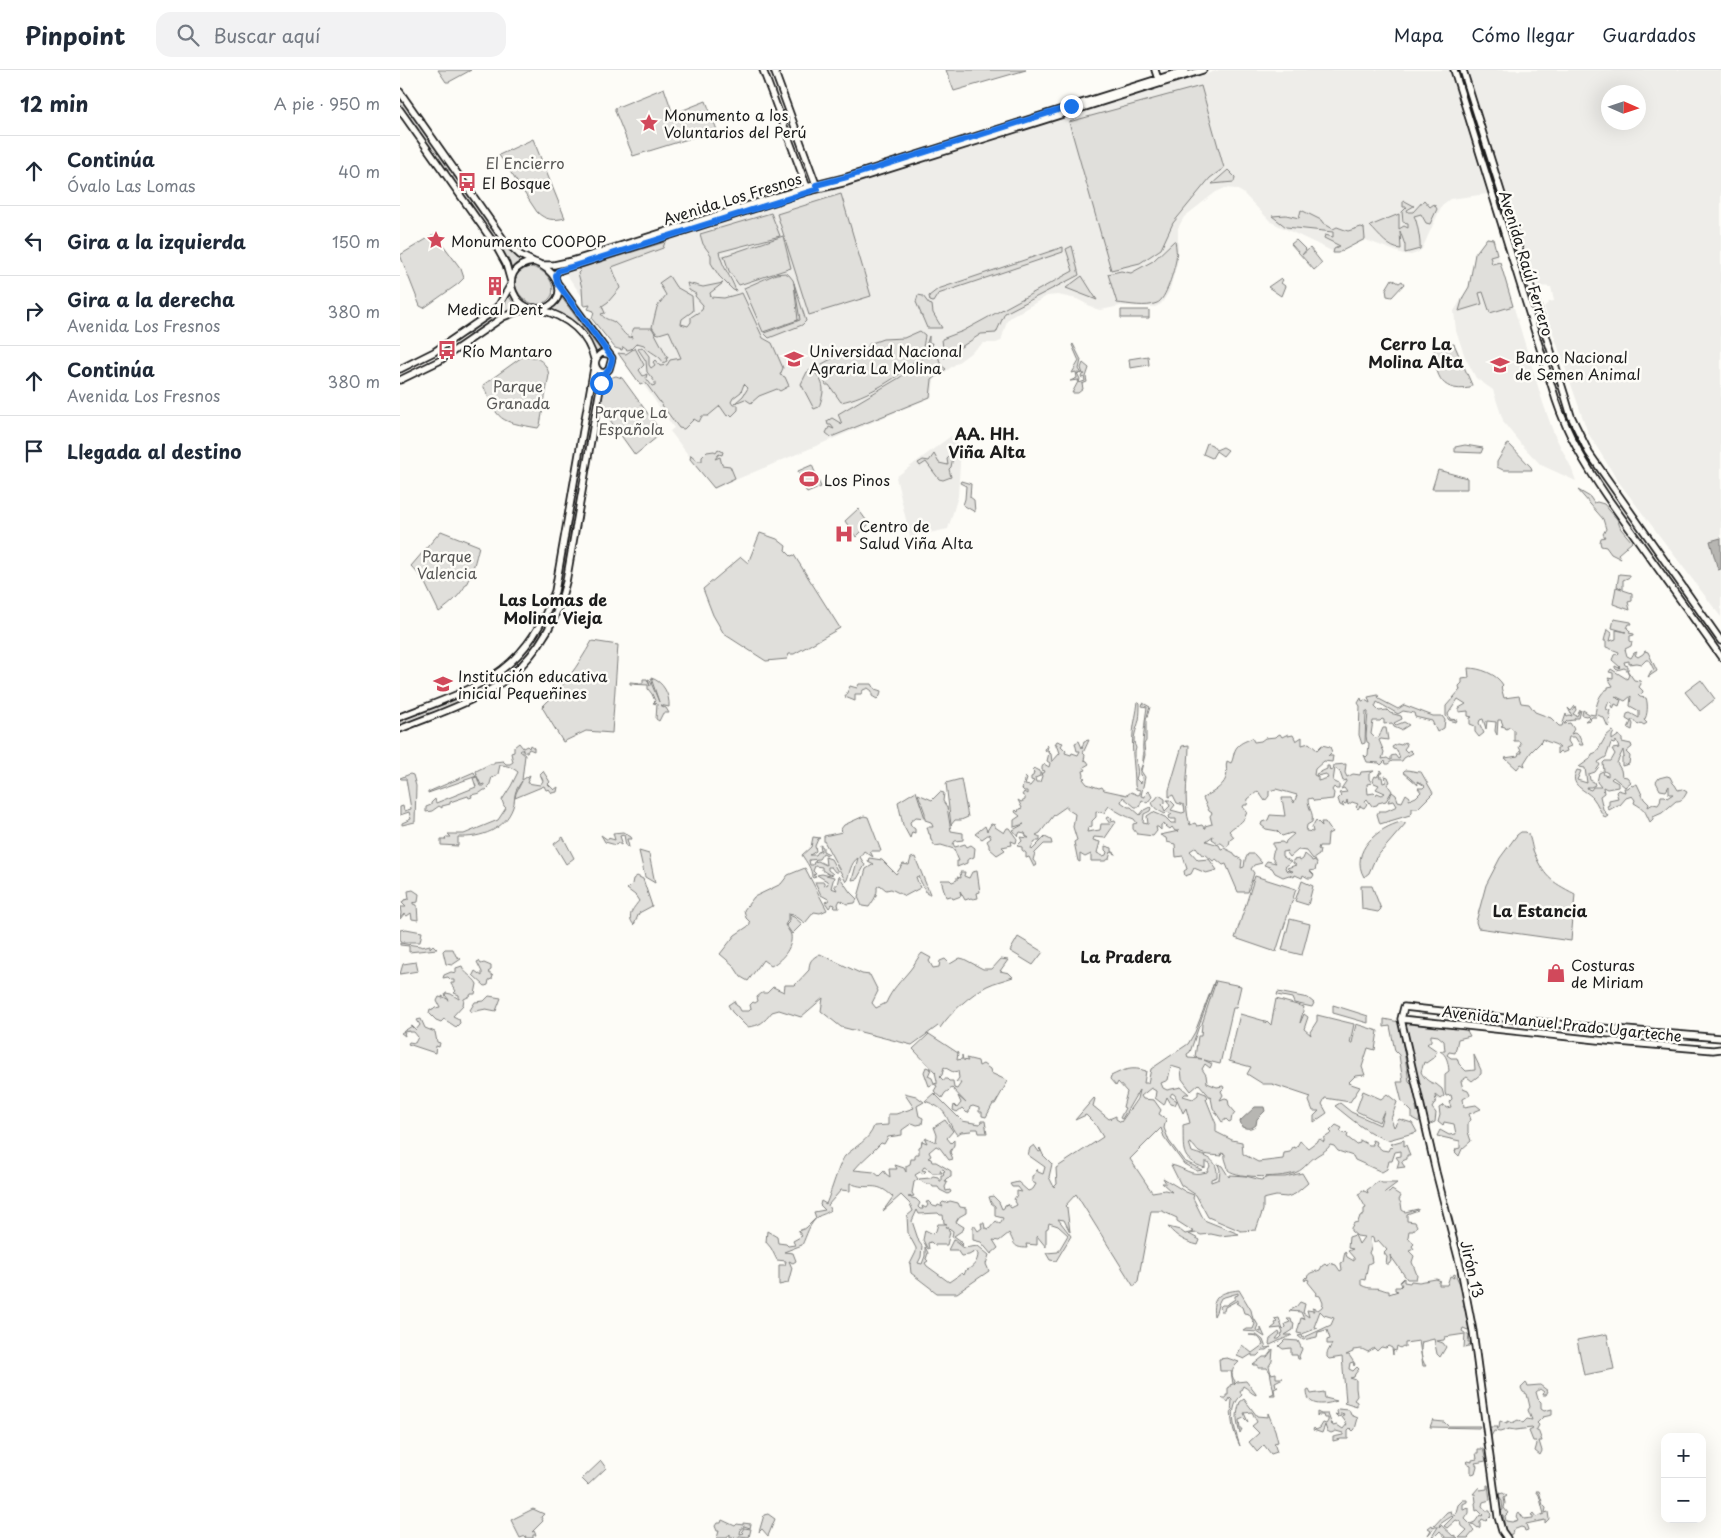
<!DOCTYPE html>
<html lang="es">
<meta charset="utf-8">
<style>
body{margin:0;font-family:"Playpen Sans",sans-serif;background:#f2f2f3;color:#1f2937}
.controls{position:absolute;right:15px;bottom:15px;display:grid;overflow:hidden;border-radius:10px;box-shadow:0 5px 20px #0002}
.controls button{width:45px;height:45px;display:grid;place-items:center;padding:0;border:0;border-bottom:1px solid #e0e1e3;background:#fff;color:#1f2937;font:25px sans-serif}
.compass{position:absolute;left:1201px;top:15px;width:45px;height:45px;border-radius:50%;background:#fff;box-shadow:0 5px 20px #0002;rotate:93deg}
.stop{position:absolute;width:15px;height:15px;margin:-11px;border:4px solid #1a73e8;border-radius:50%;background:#fff}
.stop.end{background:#1a73e8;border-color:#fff;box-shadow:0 1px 5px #0008}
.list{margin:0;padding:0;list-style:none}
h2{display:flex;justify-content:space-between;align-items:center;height:65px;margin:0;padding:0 20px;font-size:21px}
h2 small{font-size:16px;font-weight:400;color:#747a83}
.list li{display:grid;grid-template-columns:32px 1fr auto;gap:15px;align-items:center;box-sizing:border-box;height:70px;padding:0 20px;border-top:1px solid #e0e1e3}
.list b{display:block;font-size:19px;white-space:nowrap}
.list p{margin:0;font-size:16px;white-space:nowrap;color:#747a83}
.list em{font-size:16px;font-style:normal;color:#747a83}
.icon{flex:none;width:28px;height:28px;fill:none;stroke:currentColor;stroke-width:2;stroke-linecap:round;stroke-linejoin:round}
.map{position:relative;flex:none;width:1321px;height:1468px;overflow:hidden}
header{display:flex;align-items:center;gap:30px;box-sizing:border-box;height:70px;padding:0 25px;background:#fff;border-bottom:1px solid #e0e1e3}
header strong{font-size:24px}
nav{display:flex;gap:28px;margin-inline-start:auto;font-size:18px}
.search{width:350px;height:45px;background:#f2f2f3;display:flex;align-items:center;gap:12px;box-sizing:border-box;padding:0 18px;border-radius:15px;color:#747a83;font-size:19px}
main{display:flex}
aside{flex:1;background:#fff}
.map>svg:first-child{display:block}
.built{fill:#eeede9;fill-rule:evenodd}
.green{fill:#e0dfdb;stroke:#7e7e7c;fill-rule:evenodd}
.water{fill:#b7b6b2;stroke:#797876}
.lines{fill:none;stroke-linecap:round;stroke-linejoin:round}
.secondary-casing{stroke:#1c1c1c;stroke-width:9}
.secondary{stroke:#fdfcf7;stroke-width:5.5}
.route{stroke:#1a73e8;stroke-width:6}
.labels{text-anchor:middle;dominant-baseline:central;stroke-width:5;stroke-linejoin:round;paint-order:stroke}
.poi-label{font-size:15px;fill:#1c1c1c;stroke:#fdfcf7;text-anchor:start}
.park-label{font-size:15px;fill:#575655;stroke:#fdfcf7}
.street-label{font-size:15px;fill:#1c1c1c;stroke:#fdfcf7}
.neighbourhood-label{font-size:16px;font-weight:bold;fill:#1c1c1c;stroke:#fdfcf7}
</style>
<header>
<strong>Pinpoint</strong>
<div class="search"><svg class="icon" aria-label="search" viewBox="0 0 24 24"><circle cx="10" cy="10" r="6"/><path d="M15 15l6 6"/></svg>Buscar aquí</div>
<nav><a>Mapa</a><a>Cómo llegar</a><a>Guardados</a></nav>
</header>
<main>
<aside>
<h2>12 min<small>A pie · 950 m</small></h2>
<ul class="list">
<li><svg class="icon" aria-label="ahead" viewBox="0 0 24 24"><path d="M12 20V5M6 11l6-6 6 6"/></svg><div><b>Continúa</b><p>Óvalo Las Lomas</p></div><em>40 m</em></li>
<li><svg class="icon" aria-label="left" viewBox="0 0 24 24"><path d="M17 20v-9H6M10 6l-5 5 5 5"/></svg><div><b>Gira a la izquierda</b></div><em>150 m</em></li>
<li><svg class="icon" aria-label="right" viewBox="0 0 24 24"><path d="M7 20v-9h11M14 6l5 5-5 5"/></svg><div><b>Gira a la derecha</b><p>Avenida Los Fresnos</p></div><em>380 m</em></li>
<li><svg class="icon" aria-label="ahead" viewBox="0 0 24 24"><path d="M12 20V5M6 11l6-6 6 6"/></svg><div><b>Continúa</b><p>Avenida Los Fresnos</p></div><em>380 m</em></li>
<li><svg class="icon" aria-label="arrive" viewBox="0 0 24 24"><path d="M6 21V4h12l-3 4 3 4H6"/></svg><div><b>Llegada al destino</b></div></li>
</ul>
</aside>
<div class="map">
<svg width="1321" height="1468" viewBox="0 0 1321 1468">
<rect width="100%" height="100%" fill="#fdfcf7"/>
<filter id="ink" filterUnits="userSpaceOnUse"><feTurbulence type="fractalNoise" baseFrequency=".02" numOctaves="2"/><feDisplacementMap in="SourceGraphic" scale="10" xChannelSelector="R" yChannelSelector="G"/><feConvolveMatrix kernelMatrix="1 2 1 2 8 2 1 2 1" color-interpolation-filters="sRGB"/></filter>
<g filter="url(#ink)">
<path class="built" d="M819 0H1321V547L1218 411 1188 363 1144 237 1149 232 1154 231 1151 217 1138 216 1102 122 1050 129 1042 135 1022 179 1017 183 1011 185 1003 184 966 170 936 183 871 152 843 123 836 119 825 118 816 122 784 147 778 158V190L769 222 761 234 755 237 720 236 701 240 696 239 677 229 658 225 647 226 611 247 607 251 601 271 596 273H584L534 310 532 327 314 419 270 361 274 358 165 202ZM1208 22H1238V52H1208Z
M1087 167 1093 169 1143 333 1154 364 1171 397 1176 411 1141 395 1120 373 1104 353 1093 320 1076 308 1065 287 1056 261 1054 241 1069 217 1075 184Z
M551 366 561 378 558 426 548 459 510 467 496 407Z"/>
<path class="green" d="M38 0H71L49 12H46Z
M546 0H626L554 21Z
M801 16 824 98 810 108 773 153 761 179 740 193 711 200 669 52Z
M264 18 273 44 306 31 317 60 233 86 215 41V38Z
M0 26 50 98V100H46L0 35Z
M133 69 165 148C154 151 145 150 137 142L99 85Z
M828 100 835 107 834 112 812 114Z
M56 105 102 171 107 177 124 190 115 195 110 200 102 180 52 108Z
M441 124 471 226 409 245 377 144Z
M1003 130 1014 136 1007 140 1008 142H1013L1024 130 1030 137 1034 134 1037 139 1030 154 1026 153 1021 144 1014 146C1017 150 1021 173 1020 179L1005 183V175L1000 161 1001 179C989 179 979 165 970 156L999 144V159L1004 156 1008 158V153L1003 152 1002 142 1007 137H1003Z
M901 140 921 150 923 153 933 159 937 157 948 161 961 157 964 158 965 169 938 183H933L934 179 940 176 924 168 925 165 933 167V162L886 157 872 146 886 145 899 148Z
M371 143 380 166 319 182C323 199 331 206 336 221L333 220 319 206 311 193V185L303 174 300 164Z
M35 164 61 199 64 208 58 214 24 238 20 236 0 185Z
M383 166 391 198 339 215 329 201 324 186Z
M1087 168 1093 169 1097 184 1090 186 1092 194 1100 192 1113 236 1090 243 1083 222 1079 223 1082 234 1059 241 1063 227 1069 217 1075 184Z
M775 170C776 177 777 184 776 190 774 200 766 230 757 233 746 238 729 234 717 233L708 204 721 201 731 203 753 191Z
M896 170 906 180 902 185 910 178 922 193 914 200 891 174Z
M265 172 263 178 212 197 220 218 208 232 202 236 205 243 201 244C205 250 209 249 214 252 222 258 223 266 232 268L231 264 234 258H252L268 288H266L267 291 263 293C261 285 249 283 244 275L237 273 231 279 227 280 223 277 222 280 215 278 192 249 194 241 188 239 190 235 185 236 183 235 182 218 178 203 181 200 178 199Z
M672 176 679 205 605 243 596 263 581 264 544 288 542 269 563 261 673 201 666 179Z
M663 177V182L538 224 533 232 530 231 529 226 538 219Z
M130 197C143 198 156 211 152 225 135 254 93 207 130 197Z
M385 203 389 205 393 210 406 251 402 255 369 268 364 263 400 250 394 213 398 250 363 262 344 218 376 204Z
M269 206 276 217 292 226 293 241 282 249 281 254 288 256 291 252V247L302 240 303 235 295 226 296 224 289 220 287 213 303 217 323 213 310 223 311 227 324 228 342 223 363 268 372 273 383 298 380 305 385 307 389 316 380 321 377 319 359 326 351 333 345 329 335 333 343 326 348 318 344 314 341 322 333 328 331 332 333 335H338V340L332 346 330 344 327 346 320 336 308 346H302L299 352 294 349 284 359 279 358 245 312 240 314 218 283 226 284 235 278 244 295 239 300 243 306 247 304 246 308 252 316 255 315V312L247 302 246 291 238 279 242 277 249 286V295L251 298 255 295 253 292 255 290 260 296 267 295 270 290 281 288 269 261 259 264 256 263 252 257 257 237 266 225 259 213Z
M682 206 697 230 666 218Z
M881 208 883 210 881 213 885 216 881 226 868 217Z
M992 209 999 213 1002 211 1004 214 992 227 987 226 986 219Z
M108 225 114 234 120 239 105 243 77 261 59 268 101 236Z
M518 225 523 226 529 234 532 235 533 243 542 258H527L516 232Z
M162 228 201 281 196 287C187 260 178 250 152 239Z
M721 240H749V248H721Z
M520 261 525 265C524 272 523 282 518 287 503 306 464 328 441 332L429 315H426L422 305 415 302C426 316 424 322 419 337L414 339 401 314 407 302 448 280 452 284 467 280 469 274 483 269 504 268Z
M529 266V273H532L531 276 535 277 541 295 546 299 532 310 530 327 436 365 431 367 426 363 429 357 434 359 431 355H428L427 351 432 348 442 354 438 344 499 308 521 292Z
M673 274 681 290 679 299 682 304 677 303 680 309 679 313 685 311 684 307 682 308 681 306 685 304H683L681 298 683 293 689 298 686 307 687 312 682 314 683 319 678 323H672L679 310 670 311 677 308 676 302 672 303 679 291 672 275Z
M1054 274 1072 315 1070 318C1038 323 1035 302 1034 275Z
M126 286C139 287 147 293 149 305L140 355 138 358C98 351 99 352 83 315L122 287Z
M748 286 749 295 730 298 729 289Z
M195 299 200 305 183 404 178 403Z
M216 306 222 308 262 363 235 385 200 336C202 324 202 309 216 306Z
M807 373 812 375 816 380 823 377 828 380 823 386 816 381 812 388 803 384Z
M1109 374 1131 397 1132 400H1103L1097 397V392L1107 375Z
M1065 375 1083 378 1081 383 1055 382V377Z
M318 379 323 382 322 385 319 384 315 389 320 387 322 395 330 396 335 408 314 418 290 389 291 385 298 391H302V387L307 382 314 381 316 382Z
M534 384 539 393 548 395 547 389 551 385 553 387 551 397 549 399 551 407 543 410 539 409 526 392 520 396 518 393 523 390 529 391Z
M412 395 421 417 407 423 398 401Z
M1038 400 1067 408V419H1032Z
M561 411 571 414 570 427 574 430 575 442 563 435 565 429 566 416 560 413Z
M176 415 181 416 164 514 154 545 150 543 157 526 160 513Z
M1178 420 1190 427 1194 433 1197 432 1204 434 1209 440 1217 449 1221 459 1232 472 1218 484 1221 489 1211 484 1206 477 1201 476 1200 472 1201 468 1205 467 1203 464 1206 459 1203 449Z
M458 439 469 454 456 467 445 451Z
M41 461 79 476C72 506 66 524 39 542L23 509 11 496Z
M360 463 377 469 386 476 385 480 391 486 394 485 440 558 394 584H389L387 589 366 591 324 564 313 545 303 519 341 487 348 493Z
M1219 504 1230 505V507L1223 510V520L1232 523V531L1228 532 1230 540 1213 534 1216 517 1222 519 1217 516Z
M1214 549 1231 552 1232 554H1229L1227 558 1230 561 1229 563 1234 564V565L1230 566V571L1232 572 1231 576 1225 579 1227 586 1231 588 1234 583 1237 582 1235 585 1238 587 1243 584 1245 581 1248 582 1257 601 1248 607 1251 601 1254 600 1249 590H1246L1242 594 1237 593 1229 594V591L1224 592 1225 595 1228 596V600L1224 598 1217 600 1215 598V596L1219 598 1220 597 1212 590 1214 585 1216 584 1218 585 1219 582 1206 577V571H1204L1207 559 1212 563 1210 571 1216 569V560L1226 562 1212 558Z
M145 552 149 554 132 581 112 602 72 627 70 621C106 604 126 587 145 552Z
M192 571 218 575 212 663 186 661 163 672 142 637C164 616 177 597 192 571Z
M1068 598C1080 598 1097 604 1103 615L1101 617 1104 628 1119 626 1121 633 1129 634 1135 642 1151 648 1159 656H1162L1166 644 1167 646 1169 645 1172 646 1168 638 1171 641 1175 636 1176 640 1173 644 1177 646 1180 640H1181L1179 648H1175L1174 650 1167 651 1164 654 1170 653 1174 659 1171 664 1174 663 1179 665 1183 675H1180L1175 667H1169L1168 671 1171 676 1166 678 1167 681 1162 683 1160 681 1157 684V678H1160C1156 673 1148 673 1142 669L1141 672 1131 682 1124 693 1125 696 1121 694 1117 699 1105 688 1118 686 1119 683H1122L1119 677 1121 674 1119 671H1114V660L1110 657 1106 659 1105 657 1101 656 1103 655 1101 650H1098L1097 665 1095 661 1096 652 1087 651 1086 659 1083 649 1080 650 1079 653 1084 663 1079 667 1075 662V656L1070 654V648L1072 647 1068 646V641L1059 642V638L1066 634 1058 629 1048 644 1050 649 1057 650 1056 652 1049 650 1046 646V636L1060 620 1059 616 1062 613V609L1069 608Z
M1211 599 1227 609 1229 605 1227 600 1234 610 1240 611 1241 614 1239 617 1243 621 1242 624 1238 625 1240 627 1246 628C1248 633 1248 646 1244 650L1247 653 1244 655 1241 653 1238 655 1234 650H1231L1233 654 1232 660 1228 658 1231 652 1226 649 1227 644 1230 643 1239 648V641L1230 636 1231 626 1225 631 1215 626 1218 629 1221 630 1219 636 1215 634 1213 639 1211 636 1212 633 1209 631 1206 639 1210 640 1209 644 1211 648 1209 650 1210 655 1208 657 1204 648 1198 645 1196 647H1192L1190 649 1191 650 1185 651 1190 647 1188 645 1186 646 1182 645 1183 640 1189 644 1195 645C1196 636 1199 622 1208 619V617L1213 616 1208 608 1213 609V603L1209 602Z
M251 608C263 611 270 625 269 637L260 635 266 638 269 643H263L259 651 256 649 257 634 253 633 255 631 252 624 248 619V615L230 614V612L243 613V609H247L250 616 248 609 250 610 259 632Z
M1301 610 1315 629 1300 641 1285 622Z
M459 614H472L475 619 481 621 480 626 477 629 472 626V621L468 618 463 620 461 624H455V631L445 627 450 616 457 618Z
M62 625 64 626V631L0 656V650Z
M978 625 979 629 998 639 1004 635 1033 646H1042L1045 650 1044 658 1037 662 1032 651 1015 647 1014 643 1003 641 998 644 977 632 975 637 979 641 987 640 990 643 1001 646 1002 649 994 653 996 655 1004 652 1009 655 1001 660 994 657 992 653 984 654V650L982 649 980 651H973L971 664 975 668 979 667 983 658H986L988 670 981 669 979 670 984 682 982 689 987 688 990 690H991V686L995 685 998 689 1000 688 997 680 993 679 992 677 997 674 1001 675 1005 672 1007 675 1004 679 1007 682 1010 680 1013 683 1004 688 1002 691H992L988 694H986L985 691 981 695 979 693 967 692 964 685 966 687 968 685 969 673 967 672 966 666 968 642 966 641 965 673 962 674 959 665 960 636 958 633 961 628 962 631 965 630 970 633 968 627Z
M738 631 740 633C740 638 740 644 739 650 737 659 731 669 736 678 732 688 741 699 736 709L741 714 742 707 740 705C739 699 743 696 743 690 744 684 742 679 743 673 744 662 745 649 747 637L742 636 743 633 750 637 746 650V671L744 674 745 685 741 701 745 707 741 726 745 727V725L749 721 752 727 747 733 742 730 739 737H735L723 727 721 732 728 737H731L740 745 744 740 750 737 751 738 750 741 744 744 743 753 748 754 747 746 753 742 765 747 771 753H776V749H770L769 746 772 744 767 742 765 744C759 741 753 738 752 732L756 729 759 725 765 729V733L762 734 765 741 770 736 767 730H770L775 735 771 740 782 743 785 742 784 735 777 733 773 725 769 727V720L782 676 789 675C789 698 782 733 790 755L795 753 797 756 802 755 805 759V756L812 754 810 746 812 743 809 741 803 728C811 723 822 718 826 708 828 703 825 696 827 691L831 693C834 688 833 682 837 677 841 672 847 671 852 668L854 672 861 671 865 668 876 667 878 665 880 664 882 667 888 664V666L893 665 896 671 902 667V675L909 673 917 680 922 675 930 677 932 682 928 686H933L932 692 924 691 915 699 914 705 918 707V711L928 708 926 704 917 706 916 704 927 699V696H929L930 701 933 700 934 695 946 694 945 703 947 707 953 704 960 705 961 702 974 701 969 704V709L972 713 967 714 968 724 974 723 976 725 977 723 982 725 985 723 976 719 979 715 974 713 973 710 975 706 977 707 981 700 983 703H980L979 707H982L983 713 986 712 985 706 988 707 990 712 987 714 992 721 986 731 978 733 977 735 972 736 967 729 965 731 967 734 964 738 960 736 958 739 956 737 958 734 952 732 948 735 947 730 946 734 943 733 942 734 944 737 940 735 938 729 941 726 939 723 947 722 944 718 941 719 947 710 943 711 940 702 935 698 933 711 939 714V719H936L934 717 932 720 934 723 933 729 914 731 912 728 908 729C908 740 914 741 912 752L907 755 906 761 913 762 912 757 916 750 922 756 921 752H925L932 762 928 764 927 776H919L918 779 920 780 919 785 913 789 907 781 898 780 890 787 887 783 888 781 882 782V786L891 792 885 797 886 800 892 802 893 801 889 800 887 798 896 795 893 793V790L899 789 900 791 903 789 905 784 911 789 912 791 915 790 917 793 915 800 910 801 914 805 912 808H908L903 805 902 808 895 805 894 807 889 805 883 807 875 803 872 798 864 795 867 791 876 793 872 788 873 782 875 779 873 776V773L882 772 885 774 886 771 894 764 891 763 882 766 877 761 866 759 861 755 862 752 868 750 870 745 885 746 882 728H891L894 733 897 725 876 719 869 721V726L865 731 858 721 848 729 847 735H844L843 737 847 742C842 756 838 752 829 761L834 767 830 770 829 775 826 777 821 773H818L812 769 813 766 806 771 819 775 821 779 824 778 834 783 835 786 842 790 841 798 844 797 845 790 848 784H854L862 793 854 795 851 799 854 803 848 822H838L826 794 823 795 816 789 813 791 805 784 802 785 796 777 790 781 798 790 809 789 817 800 806 803 794 798 791 804 785 806 784 801 787 799 783 786 776 787 775 774 767 772 766 768 760 765 779 761H775L772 757 770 759 763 754 761 755V760L758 757H756L757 761 753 766 737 764 733 759V754L737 753 734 749C725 746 717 742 709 736L704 743 696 741V747L692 751V756L688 758 687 762 700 760 701 754H710L706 748 708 747 712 748 711 751 715 750 716 752 705 768 694 767 693 770 700 772 697 783 703 786 706 785 707 782 705 780V776L712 778V781L716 784 711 782 709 789 705 791H691V784L685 787 680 784V792L678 791 674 772 677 770 673 757 675 744 667 739V736L654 745 640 763 636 765 640 767V771H635L631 778 632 780 645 767 651 770 652 774H644L635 783 633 790 637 795 634 797 629 787 626 788V783L622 780V777L617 776 622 771 620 767 629 768 626 766 625 763 620 762 618 766 613 760 624 754 614 757V750L620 746 615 742 616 740 618 742 619 739 622 738 618 730 621 732 625 730V727L622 725 624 722 627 724V721H624L622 719 625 707 627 709 625 715 630 716 634 711 631 710V707L633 706 634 702 632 700 634 698 640 701V706L635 708 636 712H640L642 706 641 703H644L645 701 642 700V697L644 694 649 697 650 693 647 691 649 683 645 680 647 675 648 676 647 680 651 684 652 692 660 683 658 677H656L657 674H655L657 671 663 673 661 676 666 681 665 683 671 685 672 683 678 685 680 681H677L675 673 679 671 682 678 684 671 689 670 683 683 685 685 684 690 687 691 689 694 684 697 686 700 683 701 684 705 683 707 685 708 683 709 687 714 699 718 702 717 704 720 727 725 731 722 738 725 740 724V720L736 719 735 715C735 697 731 680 733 663 734 652 737 643 738 631Z
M1212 661 1214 662 1212 666V670L1219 665 1222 669V672L1231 674 1232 677 1226 682 1230 686 1229 694 1222 696V688L1224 687 1223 680 1217 693 1221 700 1222 706 1227 707 1231 712 1225 717 1213 707 1211 709 1218 713V717L1207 719 1203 717 1204 723 1200 726 1203 739 1208 746 1205 748C1200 742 1198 734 1193 728 1185 719 1168 716 1177 700L1181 701 1177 710 1187 713 1185 698 1179 697 1190 689 1192 684 1197 682 1206 666ZM1216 671 1219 678 1212 679 1215 684 1211 691H1205L1203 693 1204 701 1208 703V706L1204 705 1203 701 1199 703 1197 712 1201 717H1193L1191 720 1188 719 1187 717H1191L1195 715 1194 712 1190 710 1189 704 1195 702 1200 695 1198 692 1206 687 1211 673 1214 674Z
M119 673 123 678 127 676 129 678 130 675 134 678V681L129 679 127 682H123V679L120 681 125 685 122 710 130 705 127 713 140 715 143 711 140 704 143 701 150 712 148 714 154 720 158 717 157 722 152 723 149 719 146 720 144 716 115 728 116 723 122 711C120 714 117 718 116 721 114 726 115 732 113 737 105 760 81 768 58 767V776L41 775V770H45L46 767H51L48 764H64L98 750 106 738 104 736 102 730 111 716 118 702C113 698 107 695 100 695L98 704 93 708 92 707 89 717 86 720H84L80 723 71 725 72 727 69 728 68 726 50 732V734L42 736V738L39 736 32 741 26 742V737L31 735V733L35 729 36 733 76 717 73 708 77 707 80 716H84V714L81 715 77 706 28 723V722L74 702 75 705H77L76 701 90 694H94V692L103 691 106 694H110L113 692 111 683 114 682V677Z
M1005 700C1011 700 1015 702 1021 702L1033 723 1018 738H1012V743L1010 745 980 754 977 744 979 741H986L997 736 994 731 988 732 992 722 996 725 998 731 1002 732 1006 724 1010 727 1009 730 1016 727 1021 722 1018 718H1023L1025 716 1017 711 1018 715 1003 702Z
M10 704 13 705 16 716 15 752 2 755V753L11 749 9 742 0 745V737L3 736 4 741 11 739 6 709H1L0 708Z
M1267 706 1270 707 1273 713 1275 715 1278 720 1282 719 1287 722C1284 728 1282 731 1276 731L1262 743 1253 747V749L1250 752C1244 740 1246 740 1234 733L1235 730 1232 726 1226 728 1220 735H1218L1209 740 1207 736 1209 735V730L1218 728 1216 722 1218 720 1225 722 1224 718H1228L1231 715 1232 716 1237 714 1244 729 1249 734 1248 737 1253 734 1258 735 1260 732 1261 726H1265L1267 728 1273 724H1269V716L1266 721 1260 720 1256 712 1259 708Z
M561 709 568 747 561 750H555L551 755 546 713Z
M516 721 525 748V743L518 724 532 730 540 722 544 723 543 731 547 737 551 761 563 763V770L555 771 553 774 555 777 565 774 567 777 571 775 575 778 574 787 567 790V793L557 797V791H559L554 779 541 775 535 776 531 770 530 764H529L527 757H533L531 752 525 750V748L516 747 510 752 511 756 515 759V763L512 762 510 768 503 755 498 732Z
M464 746 468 747 481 781H470L473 787 464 781 460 787 465 795 457 809 452 810 458 788C450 793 450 804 446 812L424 771V766L442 762 441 759 444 755Z
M1001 752 1006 753 975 789 969 803 964 807C949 781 979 757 1001 752Z
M591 754 595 755V757L604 763 607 758H609L617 769 616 773 611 771 612 775 602 777 605 780 597 785 589 778V775L587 771 591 768 589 764 582 769 575 764 585 756 587 761Z
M223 762 231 767 232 769H227L229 777 226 776 224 765 220 766 222 772 221 775 218 773 216 775 205 772 201 765 208 770V768L215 770 213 763Z
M1121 762H1126C1131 766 1131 774 1133 780 1144 807 1150 811 1175 824L1171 871 1078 858 1076 852 1086 815 1100 788 1117 765Z
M163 767 174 788 166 794 154 774Z
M413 767 420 768 418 769 415 776 416 781 410 785H416L418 782 421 781 420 775 423 777V781L429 784 427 785 423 783 419 789 409 790 410 795H413L414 792 418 791 426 795 425 787 431 789 438 802H435L431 797H428V800L433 804 430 805 422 800V797L415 796 413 801 416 804 413 805 416 807 413 808 412 807C412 799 407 793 402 785L411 777Z
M239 781 249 784 255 813 245 807Z
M515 787 530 824H527L518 806 516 807 520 818 505 826 491 819 486 820 480 815 477 817C478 825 473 831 469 837L462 836 458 827 466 799 474 794 468 791 469 788 482 790 496 804 503 794 509 795 511 788Z
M405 798 427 840 420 843 414 842 405 853 394 845 388 844V850L385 855C387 858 390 862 391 865 393 878 381 891 371 896L363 890 348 911 341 907 333 895 320 884 335 865 350 855V852L346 848 344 840 354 827 381 814 388 805Z
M577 801 580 822 577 823 578 828 573 829 571 828 565 830 560 821 561 826 553 829 551 826 546 827 541 810H550L552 812 557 810V807L561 808 560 802H565L564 806 569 808 572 802Z
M422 804 434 807 431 818 437 820 434 815H437L439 806 450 822 457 829 455 833 447 834 440 830 438 834 439 838H434L435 835 432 834 429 838 425 832 430 830 421 825 415 812H424V816L428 814 427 811 417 805Z
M237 806 243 809 252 836 239 843 234 855C226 846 233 839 239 831L235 825 227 819 232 814 233 809Z
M855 806 896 819 876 882 835 868Z
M902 811 913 816 908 835 895 831Z
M961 816H972L981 839 978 842 962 839Z
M13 820 19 824 18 832 14 833 13 832V834L17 835 18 850 12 849 11 843 7 846 4 844 0 849 1 843 0 837H6L2 833 4 830 9 829 8 821Z
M389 845 394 847 402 854 392 864 386 855 389 852Z
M890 849 910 854 902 885 882 880Z
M6 859 22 862 20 872H0V860Z
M618 867 643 882 633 895 610 881Z
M0 873 20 876 22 877 30 875V878L33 875 37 879 9 882V876L0 875Z
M45 879H53L56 886 61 889 52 895 46 894 43 881Z
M522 883 531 888 529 891 533 898 539 897 540 891 545 889 550 894 560 888 564 889 583 899H592L601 889 608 890 600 901 609 903 613 907C605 910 595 912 587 916 571 924 550 943 540 958L538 956 512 975 441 957 421 941 423 928 401 947 379 940 372 942C364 952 360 956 347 957L332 942 328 935 334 931 336 935 339 937 341 941H349L351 939 350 935 353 932 355 933 358 931 357 927 362 923H367L373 917 384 922 385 915H395L409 900C409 891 412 888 420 884L462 904 470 905 478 921 472 933 476 938 486 933C492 919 501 911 510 900 515 894 517 888 522 883Z
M79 891 81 894 84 893 91 896V900L88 902 93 906 92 909 89 910 88 915 85 916 73 905 75 901 82 906V902L77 892Z
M16 892 18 901 0 904 3 894Z
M62 896C65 905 73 906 77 914L75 924H71L70 926 64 929 63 935 53 946 59 949 60 953 56 957 44 949 41 952 36 950 29 943 30 939 33 940 35 938 40 937 37 931 39 927 43 928 42 926 49 930 45 925 46 923 51 924 59 929V925L54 923 56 921 51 914V913H54V910H51L48 907 43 908 44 905 51 902 56 903V898Z
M815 910 790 982 787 984 788 988 802 989 795 987 798 966H801L802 954 816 911 841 916 836 938H833L820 994 804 990 812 994 810 998 805 994 802 999 806 1005 807 1013 817 1017 823 1016 824 1018 821 1021 823 1025 820 1030 825 1028 828 1029 829 1035 835 1042 832 1046 831 1051 829 1052 826 1049 822 1052 813 1038 811 1028 799 1014 791 1021 782 1009 781 999 771 996 768 1010 761 1013 763 1018 767 1020 781 1017 789 1024H785L783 1026 793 1029 798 1025V1021L806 1024 808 1027 806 1029 816 1054V1062L832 1070 842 1072 843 1084 858 1092 883 1089 884 1083 890 1082 893 1077 896 1078 900 1071 908 1078 920 1069 924 1072V1068L932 1063 930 1061 936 1055 942 1058 940 1061 945 1064 946 1062 948 1064 947 1067 956 1074 960 1073V1070L969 1075H973L972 1070 977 1072 976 1075 982 1080 988 1081 990 1077 991 1078 993 1076 990 1074 1004 1070V1076L1006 1075 1010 1085H1007V1089L1002 1091V1093L1005 1097 997 1098 999 1091 996 1087 1001 1086V1081L995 1082 992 1091H989L987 1099 982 1102 955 1090 953 1086 938 1081 934 1076 930 1075C927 1081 920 1083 915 1087 909 1091 904 1099 897 1102 885 1108 838 1109 828 1100 828 1094 824 1090 825 1084L821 1083 822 1086C815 1085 805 1086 799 1082 795 1079 795 1075 789 1073L792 1082C807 1087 818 1088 817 1107L811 1109V1112L819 1109 820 1100 818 1094 822 1096 829 1107 830 1105 846 1106 861 1110 868 1107H885L902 1103 908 1113 895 1124 887 1127 876 1126 863 1129V1140L856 1160 841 1161 808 1147 796 1125 781 1115 771 1095C786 1098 789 1107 807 1102L810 1096 808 1092H805V1098C779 1089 784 1080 783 1055L790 1053 786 1038 783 1043 775 1025 772 1023 770 1026 777 1031 775 1035 771 1034 767 1027 764 1035 755 1028 756 1021 751 1018 741 1026 743 1029 754 1030 761 1040 759 1044 766 1049 764 1058 769 1071 784 1091 802 1100 797 1101 784 1094 764 1067 761 1058 730 1089 752 1122 765 1120 772 1122 762 1113H766L763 1108 786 1122 794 1125 793 1128 804 1150 839 1164 820 1166 811 1164 801 1165 797 1163 789 1164 800 1170 798 1175C785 1172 777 1167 768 1157L780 1160 785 1164 794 1162 777 1151V1148L762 1141H751L738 1211 734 1217 676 1124 665 1136 667 1138 670 1162 664 1150 658 1149 671 1166 656 1191 650 1190 646 1183 658 1182 668 1165 658 1156 649 1153 648 1158 646 1159V1177L637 1166V1175L626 1174 627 1178C613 1178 615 1174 609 1163L599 1171 593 1170 598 1178 591 1184 581 1172 573 1170V1157L574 1155 578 1161 582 1158 581 1153H584L585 1158 589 1159 596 1151 600 1154 603 1148 595 1146V1136L591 1133 589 1127 593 1126 599 1132 602 1139 604 1138 605 1135 608 1134 611 1138 617 1135 614 1129 617 1125V1121L622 1122 618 1117H612L610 1114 618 1112 628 1121 633 1119 636 1114 632 1112V1106L635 1104 637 1099 638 1102 643 1104 645 1097 628 1085 630 1078 634 1075 639 1082 641 1081 639 1079 640 1078 643 1085 652 1094 649 1107 654 1117 657 1114 656 1098 703 1067 695 1054 686 1045 675 1050 694 1028 695 1029 693 1036 709 1049 716 1046V1049L721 1052 737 1029 739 1020 722 1049 720 1048 725 1038 723 1037 727 1022 718 1012 716 1016 710 1009 711 1006C723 1000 732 996 746 1001L744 1013H748L751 999 788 974 795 962Z
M878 922 908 928 914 933 912 937 894 933 892 928 877 925Z
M89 926 101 928 96 941 86 939 71 942 70 940 75 932 84 931Z
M876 929 904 937 900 953 904 944 908 947 904 959 911 965 910 962 917 951V945L954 954 950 973H952L956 954 978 961 975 980 968 978 962 997 965 1005 955 1006 948 1013 960 1017 950 1032 925 1028 922 1034 927 1043 914 1052V1046L919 1041H913L909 1031 911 1027 872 1014H863L847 1004 851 997 829 991 840 944 865 951V953L867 951 871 955Z
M933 935 968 946V953L933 943Z
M21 949 25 958 35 962 37 972 40 973 39 977 36 976 35 983 8 974 9 972 15 973 18 967 14 962H10V961L4 962 5 966 1 963 12 956 16 960 20 955 17 950Z
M984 949 999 952 1009 1011 1012 1014 1018 1036H1016L1017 1042 1020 1045 1019 1052 1012 1048V1042L1002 1032 997 1012H1003L999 985 995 981 990 956 984 957Z
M1005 951 1066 959 1070 966 1058 969 1055 983 1049 982 1047 985 1051 988H1057L1059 994 1066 1001 1075 1000 1074 985 1081 1000V1004L1072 1011 1067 1007 1061 1011 1063 1019 1068 1021 1070 1025 1063 1029 1064 1037 1076 1035 1081 1039 1069 1044 1071 1050 1068 1052V1062L1071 1071 1062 1079 1059 1086 1055 1082 1056 1079 1060 1078V1071L1037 1066 1040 1060 1049 1065 1056 1064 1054 1054 1044 1052 1043 1056 1038 1052 1040 1045 1039 1038 1044 1035 1046 1038 1051 1037 1049 1032 1052 1029 1051 1025 1046 1026 1045 1022V1004L1049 1001C1048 992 1047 985 1040 981H1045L1044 971 1038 966 1031 965V971L1027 974 1037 981 1033 988 1026 993 1024 992 1021 1002C1024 1008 1029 1013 1036 1014L1042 1019 1044 1026 1040 1029 1035 1025 1036 1031 1032 1038 1036 1043 1035 1052 1028 1055Z
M529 964 558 983 557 990 562 989V985L563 990 568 991 566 988 578 991 579 996 583 994 590 999 591 1003 608 1011 595 1034H593L586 1047 582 1046V1042H579V1038L573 1036 570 1037 569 1042 567 1043 562 1038 557 1042 553 1040 554 1035 557 1038 561 1033 558 1026 566 1033 552 1018 545 1023 542 1028 534 1021 537 1016 534 1014 529 1016 524 1002 526 997 531 999 528 1006 532 1008 534 1013 537 1014V1011L535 1002 536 1003 513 979ZM544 997 553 1002 558 1001 559 1008 556 1012 561 1013 557 1019 554 1018 553 1011H549L547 1009H544V1011L540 1007 542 1005Z
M963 1021 981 1029 987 1024 997 1032 991 1049 994 1057 999 1049 1012 1053 1017 1062 988 1070C969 1065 950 1048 935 1036L940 1033 951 1042 980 1055 984 1041 979 1052 956 1041Z
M504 1023 516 1026 524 1032 517 1036 519 1046 523 1048 522 1054 517 1055 512 1053 502 1060V1065L488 1067 484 1074 481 1073C472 1083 462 1090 454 1100L474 1102 479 1106 484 1101 486 1104 490 1107 489 1099H497L495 1095 504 1098 506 1102V1096L510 1094 511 1089H515V1084H519V1077L521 1076 522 1071 527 1073 525 1069 527 1068 536 1072 537 1065 534 1057 545 1050 553 1061 547 1068 551 1073 554 1070V1075L550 1082 553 1089 549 1090 540 1078 536 1076 529 1082 531 1086 528 1088 531 1089 532 1092H536L551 1101V1107L547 1108 545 1110 547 1113 545 1117 546 1121 550 1120 551 1122 548 1124 540 1120 538 1117H533L531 1114C527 1115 521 1112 519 1109L530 1108 533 1106 538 1107 540 1111H541V1105H544L543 1102 545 1101 543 1099 540 1100 542 1103H532L530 1100 524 1097 522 1100 526 1101 523 1104 520 1102 515 1105 518 1109 514 1112 512 1123 514 1126 508 1127 516 1129 520 1133 518 1137 520 1139H523L522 1136 526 1138 528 1135 526 1132H528V1131L533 1136 537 1137 538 1135 543 1137 541 1134 543 1132 546 1133 550 1131 558 1133 560 1137 566 1138V1143L559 1147 556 1152 564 1157 563 1160 554 1166 561 1171 562 1176 552 1167 553 1161 546 1156 550 1162 547 1175H534L531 1172 528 1173 529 1179 527 1178 523 1170 525 1160 533 1164 536 1161 538 1154H547L544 1153 543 1145H540L538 1143 519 1144 517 1140 512 1151 519 1172 522 1176 521 1187 518 1193 522 1194 525 1186V1177L528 1183 526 1189 528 1191 525 1193 527 1196 549 1212 562 1203 564 1205 566 1200C573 1198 578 1191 578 1184L576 1181 569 1185 561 1186 557 1180H548L553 1170 563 1178 578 1176 589 1185 586 1194 589 1201 557 1223H537L511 1203 510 1194 516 1182V1178L508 1163 507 1146 513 1141 510 1134 501 1125 483 1141 493 1127C475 1109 469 1122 450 1113V1121L441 1120 428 1135 430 1140C426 1144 423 1144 419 1146 409 1153 407 1165 402 1175L384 1182 393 1183 396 1191 393 1193 389 1191 392 1198 388 1213 379 1215V1195H385L386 1191 377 1190 371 1178 366 1172 367 1161 377 1167 378 1173 386 1174 388 1176 395 1175 393 1171 402 1166 398 1161 406 1158 416 1148 414 1142 425 1140 420 1135 421 1131 426 1134C431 1123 439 1093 445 1086 455 1076 469 1071 474 1056L488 1055V1044H496L514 1038Z
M534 1023 562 1051 580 1054 581 1051H585L587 1063H579L578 1059H572L571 1061 561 1062 557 1065C543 1046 550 1040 525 1031Z
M979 1111 982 1113H997L985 1122 989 1123 992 1120 1001 1126 999 1130 1001 1133 1002 1140 1005 1142 1018 1139V1140L1007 1144V1151L1015 1152 1017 1156 1013 1161H1009L1008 1167 1014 1174 1012 1176 1014 1179 1009 1181 1014 1186 1012 1192 1017 1205 1016 1209H1007L990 1185 991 1191 989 1194H986L987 1187 984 1183 987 1180 978 1170 974 1173 973 1168 970 1167 971 1178 969 1183 971 1186 972 1192 968 1194 965 1210 961 1209V1215C970 1220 976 1217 981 1219 984 1220 986 1221 989 1221V1224L998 1221 995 1220V1217H1000L1002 1215 1000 1212 1004 1208V1212L1010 1213 1011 1211 1019 1212 1036 1209 1041 1211 1039 1212V1215H1047L1050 1206 1054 1208 1053 1205 1055 1204 1064 1222 1067 1234 1063 1236C1067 1246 1072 1248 1068 1260L1063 1258 1062 1261 1069 1266 1068 1272H1070L1072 1275 1069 1274V1277L1064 1278 1065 1264 1045 1267 1044 1270 1037 1271 1043 1273 1046 1277 1040 1287 1037 1284 1034 1269 1022 1272C1020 1280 1021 1290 1026 1296H1023L1019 1271 1005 1273V1277L1003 1276 1000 1278 997 1276 996 1281 993 1280V1285L992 1278 988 1276 986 1278 981 1277 977 1281 974 1278 968 1282 962 1279 953 1280V1282L946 1285H949L955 1294 954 1296 953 1292 950 1293 949 1299 953 1301 957 1297 959 1299 955 1304 954 1307 950 1308 956 1310V1318L957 1326 954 1330 957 1332V1337L944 1333 946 1331 942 1287 929 1289 927 1287V1283L932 1274H927V1270L930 1269 927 1260 918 1262 917 1267 903 1270 898 1266 902 1265 903 1268 931 1255 934 1248 924 1245 920 1241 914 1257 918 1258 902 1264 897 1263 901 1248 904 1249 901 1242 889 1241 896 1237 900 1232 905 1234 903 1243 909 1247 907 1240 914 1241 912 1238 918 1240 922 1237 923 1233 920 1226 916 1225 917 1223 908 1212 909 1210 906 1209 905 1211 904 1209 906 1207 907 1208C908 1202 915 1202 920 1200L922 1196 925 1194 927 1196 929 1193 936 1195 940 1201 942 1200 941 1193 943 1192 945 1181 947 1187 954 1191V1188L948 1181 953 1179 948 1178 949 1167 955 1165 959 1174 964 1167 957 1166 951 1161V1158L954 1153 958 1152 960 1146 964 1144V1139L966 1138 958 1124 962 1122V1120L968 1123 967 1120Z
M839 1220 851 1240 853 1249 855 1250 858 1255 856 1260 861 1262V1258L865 1267 857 1262 843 1261 846 1259H853L855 1254 849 1244 844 1243 842 1237 836 1233 838 1232V1230L825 1237 824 1241H821L820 1237 822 1235H826L835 1229V1226L838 1225V1223L821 1228C817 1234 818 1240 814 1246 811 1226 821 1222 839 1220Z
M879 1248 883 1260 886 1257 885 1254 890 1252 887 1249H891L892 1253H894L893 1260 885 1265H892L870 1275 869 1274 870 1269 879 1262 880 1264 876 1269H879L882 1266 881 1264 883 1263 881 1258 871 1259 876 1255 875 1253 877 1252 874 1249Z
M1207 1264 1214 1299 1184 1305 1177 1270Z
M849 1265H857L863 1270 866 1278 871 1277 867 1280H863L857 1286H852V1284L844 1289 837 1286 842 1275 852 1283 863 1275C861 1268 857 1265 849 1265Z
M885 1270 898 1271 902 1279 899 1286 900 1289H898L897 1285H891V1278L883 1279 879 1276Z
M873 1279 872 1291 869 1296 871 1304 876 1303V1308H883L875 1312 876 1317H878L874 1319 875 1325H870L874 1323 870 1302 867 1298H858V1295H853L863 1287H867Z
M827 1288 839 1292C833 1297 829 1304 835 1311L834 1315 837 1312 846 1311 856 1324V1325C850 1323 849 1319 843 1316L840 1322 842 1325C827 1337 835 1361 840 1376 832 1360 830 1347 832 1330L830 1328 828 1332 822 1328H826V1325H828V1318L830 1317V1315L833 1314 831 1301H820L819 1289Z
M1126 1313 1128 1316 1140 1315 1148 1321 1146 1325H1143L1144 1322 1140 1319 1136 1322 1138 1329 1141 1332V1339L1144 1341 1152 1339V1345L1143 1347 1137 1353 1139 1355 1136 1361 1138 1360 1142 1371H1139L1142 1381 1140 1385 1135 1381 1137 1374 1136 1371H1133L1129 1361 1133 1359 1132 1358 1115 1360 1109 1359 1100 1362 1094 1361 1090 1368 1089 1357H1098L1096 1359 1099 1358 1100 1351 1107 1354V1351L1112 1353 1118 1350 1123 1353 1127 1349 1132 1350 1128 1340 1130 1337 1127 1324 1123 1322 1121 1318Z
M909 1320 911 1324 924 1322 925 1328 937 1331C927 1334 907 1339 907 1321Z
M844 1329 857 1346 868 1347V1343L875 1360 878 1372 874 1373 877 1382 871 1384 864 1375 857 1382 849 1372 859 1363 852 1356 857 1352 852 1342 844 1343 848 1352 844 1348 839 1350 840 1359H842L840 1363C836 1352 836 1344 840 1332Z
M938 1339 949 1340 951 1345 958 1348 955 1359 953 1361 950 1358 948 1360V1369H941L933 1371V1367L943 1365V1363L936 1361 931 1363 927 1361 925 1355 922 1363 913 1360 914 1358 916 1360 920 1358 923 1353 926 1354 928 1351V1348H924L923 1345H918L917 1346V1342L921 1344H928L932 1355V1353L933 1356 937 1355 943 1359 947 1354 942 1347 944 1344 941 1343V1346L938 1347 935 1344 938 1345 937 1341Z
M1033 1349 1034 1351 1044 1352 1048 1356H1080L1079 1358 1030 1357Z
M1078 1379H1083L1086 1391 1075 1393 1077 1396 1075 1403 1072 1404H1071V1395L1066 1393 1068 1391 1072 1392V1390L1077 1389 1076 1383H1078Z
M201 1391 206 1398 188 1415 182 1409Z
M1087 1415H1088L1090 1430 1083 1432 1082 1436 1086 1441H1090L1091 1446 1086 1451 1082 1449 1080 1452V1457L1078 1458 1073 1454 1070 1456 1074 1461 1068 1468H1059L1067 1460 1062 1456 1061 1452 1056 1450 1047 1458 1044 1456 1053 1447 1052 1446 1040 1454 1039 1457 1041 1455 1053 1466 1054 1465 1058 1468H1046L1040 1461 1035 1466 1031 1468 1038 1457H1035L1028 1465 1031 1460 1028 1458 1032 1455 1033 1457 1047 1442 1051 1441 1052 1444 1055 1446 1058 1435 1063 1430H1067V1432L1063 1434V1440L1069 1438V1443L1065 1449 1070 1454 1075 1452 1080 1445 1082 1446 1083 1445 1078 1440 1076 1441 1075 1433 1076 1432 1075 1424H1073L1079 1417 1080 1420 1087 1419Z
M1136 1421H1139L1143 1435 1146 1438 1145 1443 1148 1442 1149 1449 1145 1453V1450L1126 1454 1128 1460 1125 1461 1124 1458 1121 1457 1113 1460 1112 1464 1108 1465C1103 1459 1105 1453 1103 1445H1100V1441L1103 1440 1102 1431 1098 1426 1099 1424 1103 1423 1107 1426 1104 1428 1105 1433 1104 1438 1108 1443 1105 1446 1106 1451 1112 1452 1118 1450 1116 1446 1119 1442 1124 1449 1133 1448V1446L1131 1445 1133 1443 1136 1447 1144 1444 1139 1425Z
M133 1439 144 1444 141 1447 143 1451 132 1462 134 1461 136 1465H133V1468H125L126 1466 120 1468 111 1450Z
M368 1444 375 1449 368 1466 362 1459 359 1462 364 1445Z
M322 1450 335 1456 337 1454 343 1455V1453L351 1454 350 1458 344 1456 343 1458H341L340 1464 344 1463 342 1461 344 1458 351 1459 349 1467 339 1466V1467L330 1468V1464L327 1468H317L319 1461H317L315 1456 317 1453H321Z"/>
<path class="water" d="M1321 468V499L1318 500 1310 471Z
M855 1037H864L865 1041 857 1049 856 1055C851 1059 848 1059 842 1057L840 1051Z"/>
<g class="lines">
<g class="secondary-casing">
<path id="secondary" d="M363 0 408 120
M374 0 417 117
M755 0 759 12
M1054 0 1156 330C1168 366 1186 396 1207 427L1321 587
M1063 0 1165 326 1171 346 1189 383 1321 571
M0 22 104 170 120 185 134 192
M0 40 96 176 106 194 111 212
M134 192C152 197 171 223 149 236 118 254 90 196 134 192Z
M142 195H154L172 191 407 117 447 107 786 0
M155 208 156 203 161 200 409 121 447 112 803 0
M158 214 212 288 209 299 205 303 200 302C193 296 194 288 202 283L208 284
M0 299 34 282 88 245 99 235 110 216
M0 310 39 291 103 247 118 241 135 238
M0 647C76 617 125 606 155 521L195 292C188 262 167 246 138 239
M0 659C29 647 61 637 88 621 129 598 156 557 166 512L200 319 205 303
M1001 949 1207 971 1313 980 1321 979
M1107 1468 1102 1461 1098 1447 1073 1261 1061 1199 1036 1102 1001 949 1004 937 1167 955 1321 968"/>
</g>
<use href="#secondary" class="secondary"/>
</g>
</g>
<g class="lines" filter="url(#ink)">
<path class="route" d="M201 313C204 302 212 300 212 288L157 213 156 206 158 201 418 119 416 115 447 107 671 36"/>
</g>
<defs>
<g id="sight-bare" transform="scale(1.5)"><path d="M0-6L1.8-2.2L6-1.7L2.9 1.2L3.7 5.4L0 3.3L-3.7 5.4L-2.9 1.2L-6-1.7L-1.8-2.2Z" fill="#d1495b" stroke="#fdfcf7" stroke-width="2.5" paint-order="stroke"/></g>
<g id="bus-bare" transform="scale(1.5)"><path d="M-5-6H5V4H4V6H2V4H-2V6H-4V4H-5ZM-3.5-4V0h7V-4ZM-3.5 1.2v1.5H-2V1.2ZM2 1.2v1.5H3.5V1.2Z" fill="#d1495b" stroke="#fdfcf7" stroke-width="2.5" paint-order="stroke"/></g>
<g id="building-bare" transform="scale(1.5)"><path d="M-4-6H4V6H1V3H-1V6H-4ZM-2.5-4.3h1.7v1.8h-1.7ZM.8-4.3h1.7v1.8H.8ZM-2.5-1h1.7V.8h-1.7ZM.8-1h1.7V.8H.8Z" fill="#d1495b" stroke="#fdfcf7" stroke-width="2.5" paint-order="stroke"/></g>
<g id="university-bare" transform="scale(1.5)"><path d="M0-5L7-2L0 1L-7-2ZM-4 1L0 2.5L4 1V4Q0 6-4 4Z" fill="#d1495b" stroke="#fdfcf7" stroke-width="2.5" paint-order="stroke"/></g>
<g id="stadium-bare" transform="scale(1.5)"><path d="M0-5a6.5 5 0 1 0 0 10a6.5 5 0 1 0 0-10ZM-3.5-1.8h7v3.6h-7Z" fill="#d1495b" stroke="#fdfcf7" stroke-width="2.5" paint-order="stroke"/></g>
<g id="hospital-bare" transform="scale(1.5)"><path d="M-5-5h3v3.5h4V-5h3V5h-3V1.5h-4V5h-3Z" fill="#d1495b" stroke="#fdfcf7" stroke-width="2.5" paint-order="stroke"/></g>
<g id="school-bare" transform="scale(1.5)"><path d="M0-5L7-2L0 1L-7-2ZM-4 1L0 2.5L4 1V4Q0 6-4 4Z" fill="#d1495b" stroke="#fdfcf7" stroke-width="2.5" paint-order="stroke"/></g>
<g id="shop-bare" transform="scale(1.5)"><path d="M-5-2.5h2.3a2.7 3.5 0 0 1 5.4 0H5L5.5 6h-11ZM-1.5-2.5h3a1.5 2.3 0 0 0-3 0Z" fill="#d1495b" stroke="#fdfcf7" stroke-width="2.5" paint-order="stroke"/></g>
</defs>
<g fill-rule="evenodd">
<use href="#sight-bare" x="249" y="53"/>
<use href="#bus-bare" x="67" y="112"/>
<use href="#sight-bare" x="36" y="170"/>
<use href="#building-bare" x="95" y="216"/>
<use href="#bus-bare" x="47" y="280"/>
<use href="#university-bare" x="394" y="289"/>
<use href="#university-bare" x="1100" y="295"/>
<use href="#stadium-bare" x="409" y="409"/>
<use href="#hospital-bare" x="444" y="464"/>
<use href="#school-bare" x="43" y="614"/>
<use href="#shop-bare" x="1156" y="903"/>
</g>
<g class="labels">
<g class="poi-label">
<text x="264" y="44">Monumento a los<tspan x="264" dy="17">Voluntarios del Perú</tspan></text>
<text x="82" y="112">El Bosque</text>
<text x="51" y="170">Monumento COOPOP</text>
<text x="95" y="238" text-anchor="middle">Medical Dent</text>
<text x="62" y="280">Río Mantaro</text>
<text x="409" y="280">Universidad Nacional<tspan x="409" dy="17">Agraria La Molina</tspan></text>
<text x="1115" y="286">Banco Nacional<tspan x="1115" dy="17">de Semen Animal</tspan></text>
<text x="424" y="409">Los Pinos</text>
<text x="459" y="455">Centro de<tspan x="459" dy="17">Salud Viña Alta</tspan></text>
<text x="58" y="605">Institución educativa<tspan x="58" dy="17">inicial Pequeñines</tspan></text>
<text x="1171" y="894">Costuras<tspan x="1171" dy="17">de Miriam</tspan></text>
</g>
<g class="park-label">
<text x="125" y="92">El Encierro</text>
<text x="118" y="315">Parque<tspan x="118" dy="17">Granada</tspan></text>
<text x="231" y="341">Parque La<tspan x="231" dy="17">Española</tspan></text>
<text x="47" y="485">Parque<tspan x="47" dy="17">Valencia</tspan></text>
</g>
<g class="street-label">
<text transform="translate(332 128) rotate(-17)">Avenida Los Fresnos</text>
<text transform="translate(1127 193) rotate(73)">Avenida Raúl Ferrero</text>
<text transform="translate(1162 953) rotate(6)">Avenida Manuel Prado Ugarteche</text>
<text transform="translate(1073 1199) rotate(77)">Jirón 13</text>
</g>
<g class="neighbourhood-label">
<text x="1016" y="273">Cerro La<tspan x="1016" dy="18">Molina Alta</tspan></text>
<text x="587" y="363">AA. HH.<tspan x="587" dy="18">Viña Alta</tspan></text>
<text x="153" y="529">Las Lomas de<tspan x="153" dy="18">Molina Vieja</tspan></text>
<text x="1140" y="840">La Estancia</text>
<text x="726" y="886">La Pradera</text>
</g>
</g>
</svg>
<div class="controls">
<button>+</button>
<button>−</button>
</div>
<svg class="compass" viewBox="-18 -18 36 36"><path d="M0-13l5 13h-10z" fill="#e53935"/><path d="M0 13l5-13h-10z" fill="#747a83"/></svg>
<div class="stop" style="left:201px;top:313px"></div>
<div class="stop end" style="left:671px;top:36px"></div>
</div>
</main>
